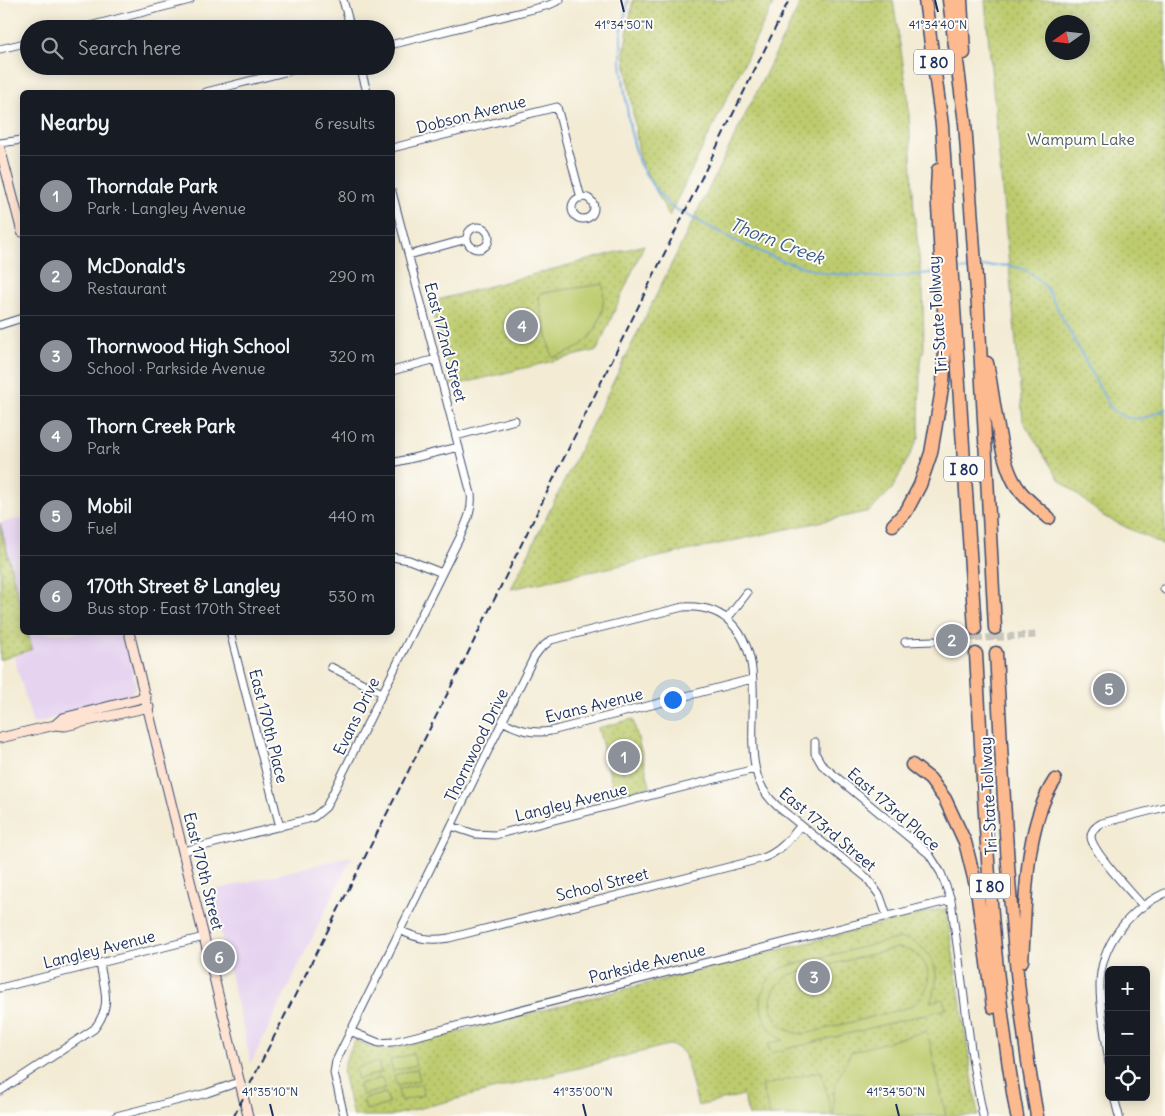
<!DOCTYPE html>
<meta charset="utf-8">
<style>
body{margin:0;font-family:Delius,sans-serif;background:#242831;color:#f1f3f6}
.controls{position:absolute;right:15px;bottom:15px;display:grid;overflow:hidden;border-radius:8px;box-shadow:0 2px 12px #0003}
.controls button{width:45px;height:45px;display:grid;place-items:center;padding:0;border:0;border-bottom:1px solid #363941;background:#171b24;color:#f1f3f6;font:25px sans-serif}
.compass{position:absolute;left:1045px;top:15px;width:45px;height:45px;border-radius:50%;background:#171b24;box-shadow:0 2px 12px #0003;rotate:256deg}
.you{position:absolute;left:672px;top:699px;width:18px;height:18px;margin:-12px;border:4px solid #fff;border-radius:50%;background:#1a73e8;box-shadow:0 0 0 8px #1a73e833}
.badge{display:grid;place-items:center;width:32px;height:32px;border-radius:50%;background:#8c9099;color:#fff;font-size:16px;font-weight:700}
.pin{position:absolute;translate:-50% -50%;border:2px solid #fff;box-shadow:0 1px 5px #0006}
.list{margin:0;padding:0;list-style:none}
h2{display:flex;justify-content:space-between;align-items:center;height:65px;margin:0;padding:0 20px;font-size:21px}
h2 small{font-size:16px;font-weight:400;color:#9ea1a6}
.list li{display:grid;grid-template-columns:32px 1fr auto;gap:15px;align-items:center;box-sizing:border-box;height:80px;padding:0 20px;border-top:1px solid #363941}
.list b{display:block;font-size:19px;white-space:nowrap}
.list p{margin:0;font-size:16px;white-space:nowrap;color:#9ea1a6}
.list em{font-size:16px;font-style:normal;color:#9ea1a6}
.icon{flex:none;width:28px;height:28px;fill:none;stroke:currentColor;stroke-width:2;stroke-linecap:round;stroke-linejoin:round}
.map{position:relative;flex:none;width:1165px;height:1116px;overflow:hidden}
.search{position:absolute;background:#171b24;box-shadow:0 2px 12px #0003;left:20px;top:20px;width:375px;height:55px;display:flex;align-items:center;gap:12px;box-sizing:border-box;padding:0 18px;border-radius:28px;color:#9ea1a6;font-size:19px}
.panel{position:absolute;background:#171b24;box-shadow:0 2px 12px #0003;left:20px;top:90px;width:375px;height:545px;border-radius:8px}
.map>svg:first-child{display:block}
.built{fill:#e6d3f0}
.park{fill:url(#park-dots);stroke:#6c7e66;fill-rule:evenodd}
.garden{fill:#becc6e;stroke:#6c7e66;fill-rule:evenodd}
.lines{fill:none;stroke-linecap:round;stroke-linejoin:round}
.stream{stroke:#6ea9df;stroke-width:2}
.street-tunnel{stroke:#c8c5bc;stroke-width:7;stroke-dasharray:7 3.5;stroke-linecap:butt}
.highway-tunnel{stroke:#c8c5bc;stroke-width:12;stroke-dasharray:12 6;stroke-linecap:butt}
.street-casing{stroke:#3b4b70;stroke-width:9}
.secondary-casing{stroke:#3b4b70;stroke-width:11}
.highway-casing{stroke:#3b4b70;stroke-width:15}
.street{stroke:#fff;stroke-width:7}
.secondary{stroke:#fee3d2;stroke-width:9}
.highway{stroke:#fcba8e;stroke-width:12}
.rail{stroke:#1b2f5e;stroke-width:2;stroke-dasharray:8 4;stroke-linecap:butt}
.ticks{fill:none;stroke:#1b2f5e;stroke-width:2}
.labels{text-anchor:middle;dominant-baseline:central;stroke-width:4;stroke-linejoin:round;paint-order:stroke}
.shield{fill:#fdfcf7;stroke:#5f6c8c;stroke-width:1}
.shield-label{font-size:15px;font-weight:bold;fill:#1b2f5e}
.street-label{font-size:16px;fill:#1b2f5e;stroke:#fdfcf7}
.park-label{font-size:16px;fill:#4c5e63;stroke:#fdfcf7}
.water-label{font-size:18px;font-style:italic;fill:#385a8b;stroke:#fdfcf7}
.ticks-label{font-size:12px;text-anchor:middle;fill:#1b2f5e;stroke:#fdfcf7;stroke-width:4;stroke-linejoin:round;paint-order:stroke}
</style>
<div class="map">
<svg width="1165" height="1116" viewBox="0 0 1165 1116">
<defs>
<pattern id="park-dots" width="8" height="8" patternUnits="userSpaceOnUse" patternTransform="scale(1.25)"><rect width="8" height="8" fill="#becc6e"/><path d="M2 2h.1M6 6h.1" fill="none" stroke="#9aa65e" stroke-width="1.8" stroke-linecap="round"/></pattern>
</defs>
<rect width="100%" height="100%" fill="#fdfcf7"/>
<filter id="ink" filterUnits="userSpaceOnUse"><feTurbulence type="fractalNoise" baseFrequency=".02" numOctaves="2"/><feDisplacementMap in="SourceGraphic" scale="10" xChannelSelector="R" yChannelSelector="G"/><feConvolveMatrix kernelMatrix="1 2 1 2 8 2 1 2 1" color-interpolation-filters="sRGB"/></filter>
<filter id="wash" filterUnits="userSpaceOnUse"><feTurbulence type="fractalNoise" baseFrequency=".0096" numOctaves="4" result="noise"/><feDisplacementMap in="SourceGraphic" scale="20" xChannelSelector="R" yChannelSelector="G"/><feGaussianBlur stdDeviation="1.12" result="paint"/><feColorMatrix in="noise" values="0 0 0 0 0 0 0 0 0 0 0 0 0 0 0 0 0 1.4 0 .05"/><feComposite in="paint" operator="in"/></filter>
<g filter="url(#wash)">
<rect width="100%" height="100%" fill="#f3ebd4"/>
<path class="built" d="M22 518V612L0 523Z
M28 633H123L136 686 128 697 121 699 33 724 14 657 32 649Z
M352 856 251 1063 211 891Z"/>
<path class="park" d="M633 0H775L669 216 640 160 624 52Z
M802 0H893L908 96 914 211 923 293 924 349 920 361 919 437 892 489 870 511 511 589Z
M985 0H1165V546L1103 516 1059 479 1023 421ZM1052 22H1082V52H1052Z
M644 245 597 350 452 386 430 302Z
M0 523 22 612V632L28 633 32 649 0 660Z
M633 719 650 786 615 795 598 728Z
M940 909H945L947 915 978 1116H749L743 1095 698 1106 685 1055C680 1048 676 1046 668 1045L390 1116H353L343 1072 346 1059 355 1040 375 1048 390 1049Z"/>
<path class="garden" d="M603 284C607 321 591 350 552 357L538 297 541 293Z
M900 938C932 943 945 974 930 1002L943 999 946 1009 771 1053 768 1044 783 1040C751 1020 754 976 791 965ZM897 948C932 950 939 990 910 1007L805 1034C770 1034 758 993 789 975Z
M927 1031 946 1116H835C829 1088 840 1076 851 1052Z
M413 1054 416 1065 393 1071 390 1060Z
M378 1062 381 1073 358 1079 355 1068Z
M417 1069 420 1080 397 1086 394 1075Z
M821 1071 832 1116H770L762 1086Z
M382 1078 385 1089 362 1095 359 1084Z
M421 1084 424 1095 401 1101 398 1090Z
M386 1093 389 1104 366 1110 363 1099Z"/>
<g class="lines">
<path class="stream" d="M628 0 621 34V64L630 129 639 163 652 185 670 206 736 241 777 259 824 273 888 278 938 272
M980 267C1012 264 1025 263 1047 289L1110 407C1129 425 1144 420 1165 409
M958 270 970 269"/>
</g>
</g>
<g filter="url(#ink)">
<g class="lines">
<path class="street-tunnel" d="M934 641 1036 635"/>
<path class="highway-tunnel" d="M995 628 996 653
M975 629 976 654"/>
<g class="street-casing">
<path id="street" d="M343 0 351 29
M78 29 190 0
M386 46 549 5 560 0
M0 49 29 42
M360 66 367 92
M206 92 308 66
M0 143 22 140
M392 148 557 107 581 198
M572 208a11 11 0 1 1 22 0a11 11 0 1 1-22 0Z
M467 238a11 11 0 1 1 22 0a11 11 0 1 1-22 0Z
M409 255 467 239
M0 325 22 318
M392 371 436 359
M456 436 515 420
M392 463 459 447
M392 557 409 560 442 573
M1164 589 1165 590
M727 619 747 593
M230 632 280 827
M905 642 934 641
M331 667 382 693
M502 721C519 730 532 734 551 731L752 679
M815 742V753L822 765 929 854 941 873 951 900 973 1064 983 1116
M451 826 475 834 495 835 755 769
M184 851 308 819 314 817 326 807 460 537C466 523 473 510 471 494L392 192
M1143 906C1132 893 1092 852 1091 837 1091 830 1096 826 1102 823L1165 807
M400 930C417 939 430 941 449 938L760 859C779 853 789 840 801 825
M0 988 204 937
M350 1031 379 1043 393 1042 951 900
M1109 1063C1106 1038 1100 1012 1100 986 1100 944 1129 910 1165 893
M0 1091 94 1029C113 1005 104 990 100 963
M1114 1097 1119 1116
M116 1116 207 1093 239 1082
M344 1116 334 1073 336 1061 534 657 540 649 551 640 683 607C701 606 719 610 732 624 768 660 745 725 756 771 759 785 766 796 777 806L867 878 880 896 887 916"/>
</g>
<g class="secondary-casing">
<path id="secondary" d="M0 148 22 232
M129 632 248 1116
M55 725 63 718 146 697
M0 738 55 725 65 726 149 707"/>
</g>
<g class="highway-casing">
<path id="highway" d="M925 0 942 125 975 629
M949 0 965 123 978 307 995 628
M961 0 964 53
M987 363C994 396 999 463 1018 488 1026 500 1038 508 1049 518
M893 525 907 510 920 485 931 453 943 383 945 349 944 310 937 189 938 170
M996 653C1005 808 1009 963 1037 1116
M976 654C985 809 990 964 1017 1116
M912 765 930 779 945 799 965 842 977 890 993 1007
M1022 961C1026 905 1023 828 1055 780"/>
</g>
<use href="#street" class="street"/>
<use href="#secondary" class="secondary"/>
<use href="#highway" class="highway"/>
<path class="rail" d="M234 1116 468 653 789 0"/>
</g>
</g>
<path class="ticks" d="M621 0 624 12M935 0 938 12M270 1104 273 1116M583 1104 586 1116M896 1104 899 1116"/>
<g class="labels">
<g class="shield">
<rect x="914" y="49.5" width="40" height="25" rx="4"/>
<rect x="944" y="456.5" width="40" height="25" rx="4"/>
<rect x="970" y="873.5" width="40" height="25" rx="4"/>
</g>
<g class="shield-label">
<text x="934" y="62">I 80</text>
<text x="964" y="469">I 80</text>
<text x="990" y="886">I 80</text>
</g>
<g class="street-label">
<text transform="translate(471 114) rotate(-14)">Dobson Avenue</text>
<text transform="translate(937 315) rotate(-94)">Tri-State Tollway</text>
<text transform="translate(446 342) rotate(75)">East 172nd Street</text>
<text transform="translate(594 705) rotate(-14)">Evans Avenue</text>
<text transform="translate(356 716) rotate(-64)">Evans Drive</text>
<text transform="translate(269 726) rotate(76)">East 170th Place</text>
<text transform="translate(476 745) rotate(-64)">Thornwood Drive</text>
<text transform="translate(988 796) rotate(-93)">Tri-State Tollway</text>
<text transform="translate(571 802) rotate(-14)">Langley Avenue</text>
<text transform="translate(894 809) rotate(41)">East 173rd Place</text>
<text transform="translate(828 829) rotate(40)">East 173rd Street</text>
<text transform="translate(204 871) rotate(76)">East 170th Street</text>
<text transform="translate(602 884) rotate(-14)">School Street</text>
<text transform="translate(99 949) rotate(-14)">Langley Avenue</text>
<text transform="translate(647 963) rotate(-14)">Parkside Avenue</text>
</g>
<g class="park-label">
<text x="1081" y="139">Wampum Lake</text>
</g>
<g class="water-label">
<text transform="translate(777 241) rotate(21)">Thorn Creek</text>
</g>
</g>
<g class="ticks-label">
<text x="624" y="29">41°34'50"N</text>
<text x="938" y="29">41°34'40"N</text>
<text x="270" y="1096">41°35'10"N</text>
<text x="583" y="1096">41°35'00"N</text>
<text x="896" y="1096">41°34'50"N</text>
</g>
</svg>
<div class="controls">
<button>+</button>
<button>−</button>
<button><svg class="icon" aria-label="locate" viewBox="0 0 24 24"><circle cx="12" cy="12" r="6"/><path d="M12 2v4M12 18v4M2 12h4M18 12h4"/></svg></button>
</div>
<svg class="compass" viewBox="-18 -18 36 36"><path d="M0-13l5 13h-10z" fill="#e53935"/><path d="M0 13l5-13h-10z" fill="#9ea1a6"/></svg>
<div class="you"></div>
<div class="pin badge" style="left:624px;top:757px">1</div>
<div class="pin badge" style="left:952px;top:640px">2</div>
<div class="pin badge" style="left:814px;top:977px">3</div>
<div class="pin badge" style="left:522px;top:326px">4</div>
<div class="pin badge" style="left:1109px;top:689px">5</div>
<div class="pin badge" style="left:219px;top:957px">6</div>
<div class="search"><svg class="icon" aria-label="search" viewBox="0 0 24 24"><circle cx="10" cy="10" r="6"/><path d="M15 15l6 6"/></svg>Search here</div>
<section class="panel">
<h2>Nearby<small>6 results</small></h2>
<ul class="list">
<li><span class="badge">1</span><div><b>Thorndale Park</b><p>Park · Langley Avenue</p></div><em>80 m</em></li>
<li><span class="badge">2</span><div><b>McDonald's</b><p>Restaurant</p></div><em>290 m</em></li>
<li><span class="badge">3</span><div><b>Thornwood High School</b><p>School · Parkside Avenue</p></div><em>320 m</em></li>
<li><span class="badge">4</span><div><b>Thorn Creek Park</b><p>Park</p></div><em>410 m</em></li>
<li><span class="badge">5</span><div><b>Mobil</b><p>Fuel</p></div><em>440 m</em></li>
<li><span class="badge">6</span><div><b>170th Street &amp; Langley</b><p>Bus stop · East 170th Street</p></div><em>530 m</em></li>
</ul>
</section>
</div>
